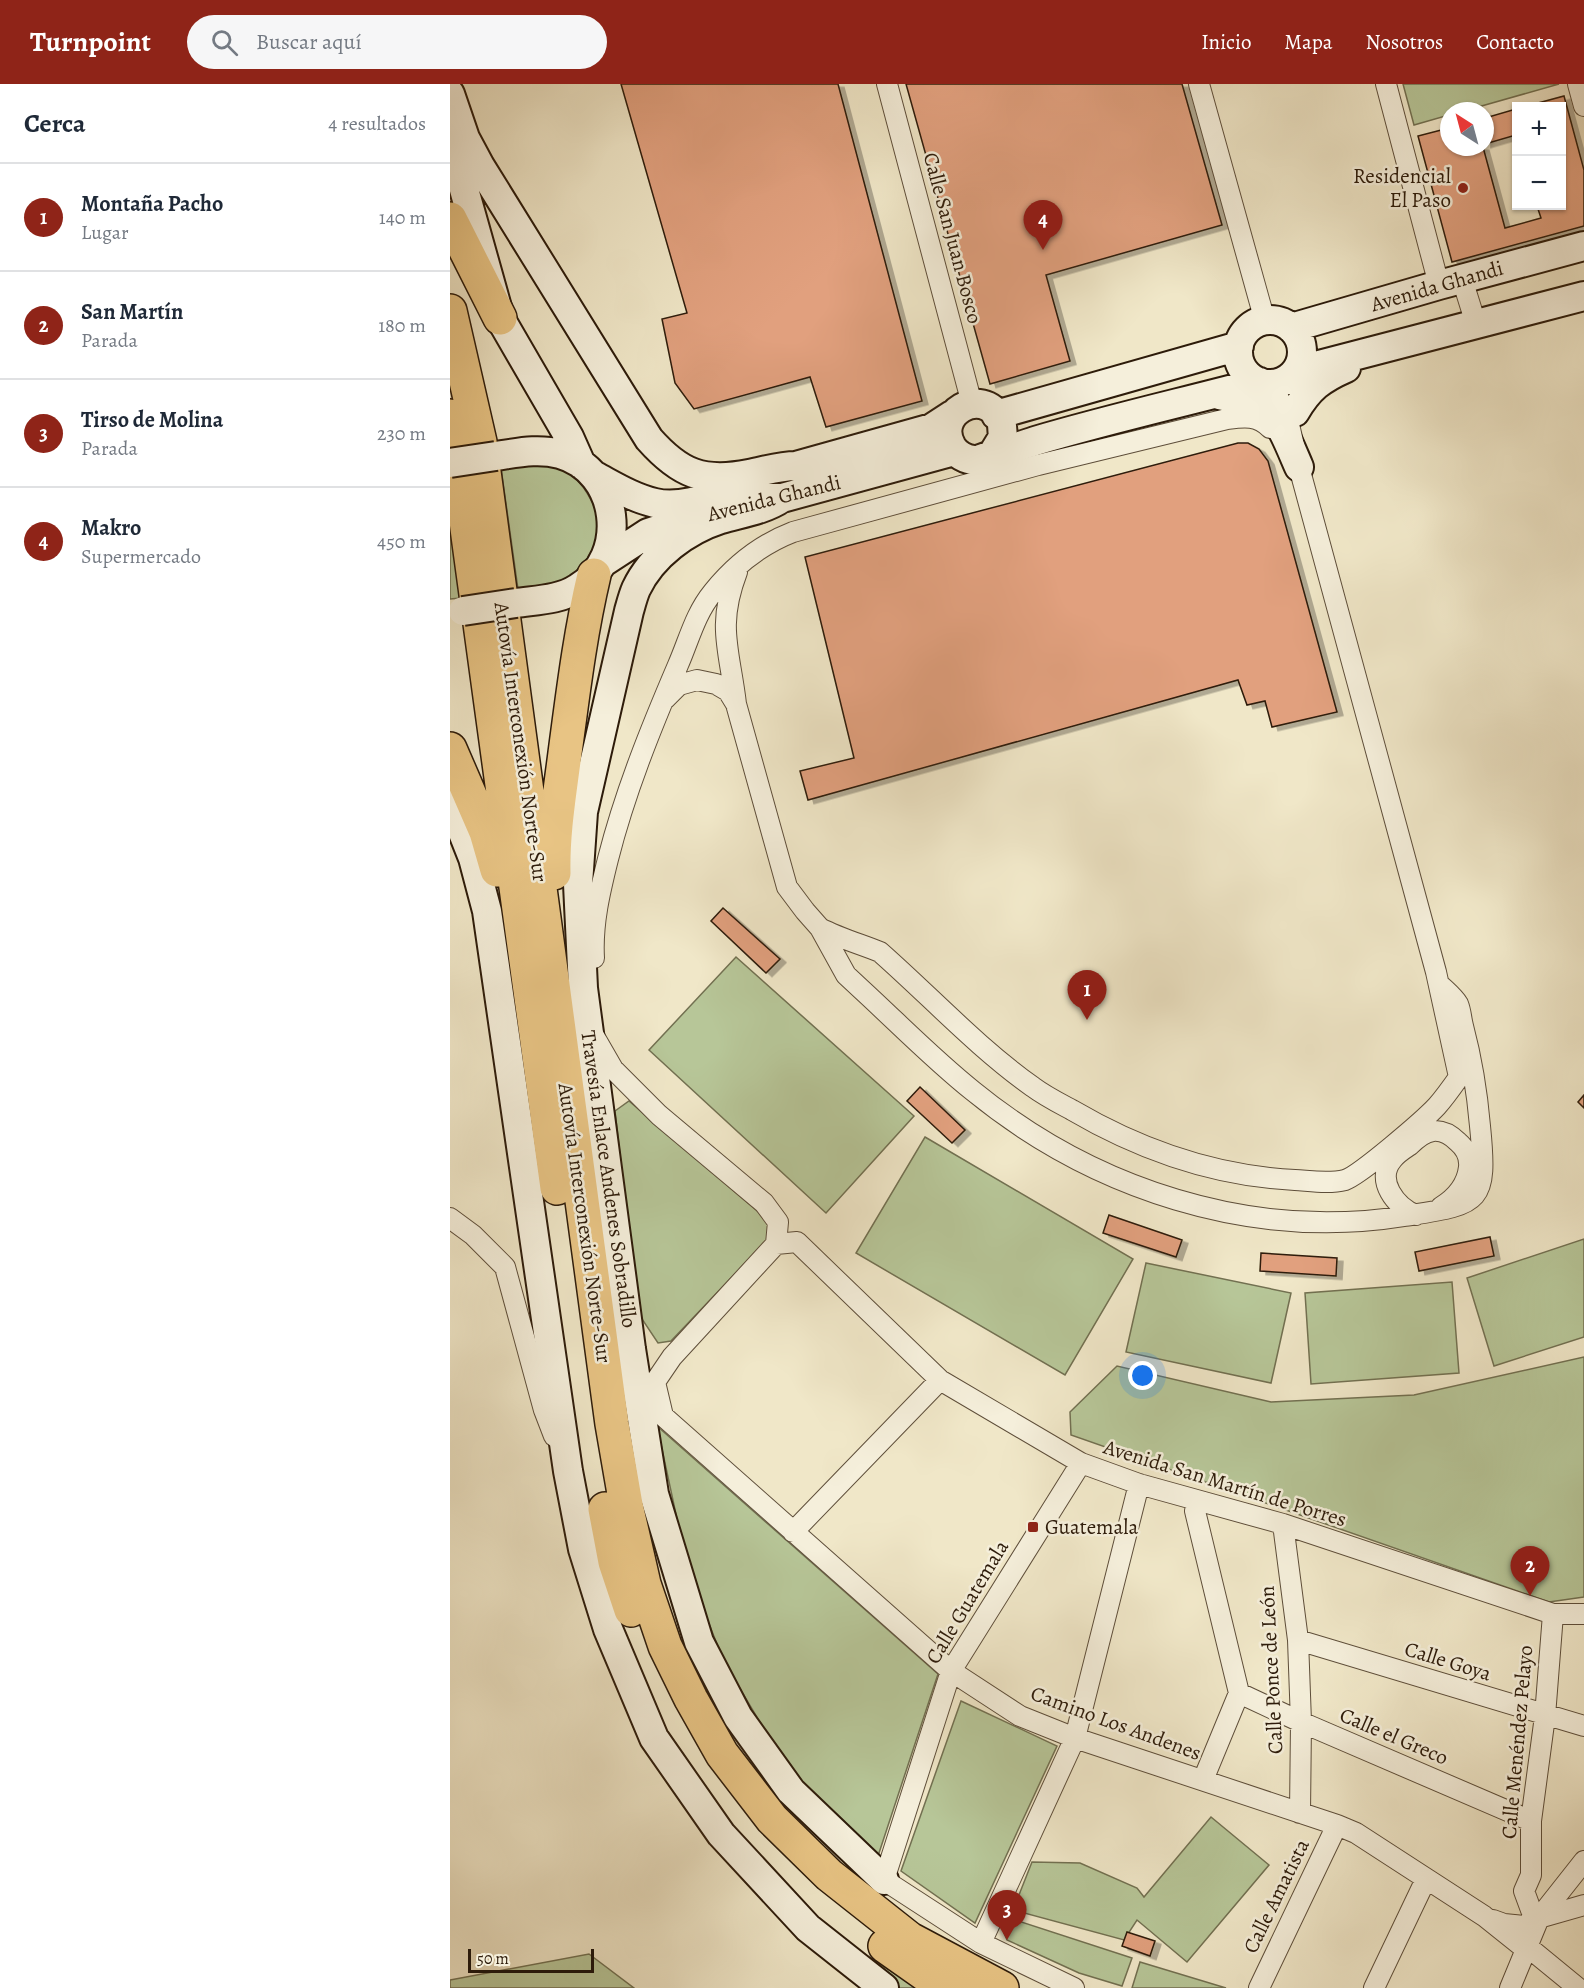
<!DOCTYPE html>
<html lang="es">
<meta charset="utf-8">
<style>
body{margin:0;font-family:Alegreya,serif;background:#f6f6f7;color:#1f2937}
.controls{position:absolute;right:18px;top:18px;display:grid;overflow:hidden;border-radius:0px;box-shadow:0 2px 4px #0004}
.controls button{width:54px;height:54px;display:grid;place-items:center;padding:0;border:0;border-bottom:2px solid #e0e1e3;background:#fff;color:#1f2937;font:30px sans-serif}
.compass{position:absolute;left:990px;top:18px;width:54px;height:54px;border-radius:50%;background:#fff;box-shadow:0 2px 4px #0004;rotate:324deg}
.scale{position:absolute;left:18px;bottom:15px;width:126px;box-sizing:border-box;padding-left:6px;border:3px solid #2d1b0a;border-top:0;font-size:16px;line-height:21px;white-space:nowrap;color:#2d1b0a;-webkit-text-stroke:4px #f5efdb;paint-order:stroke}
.you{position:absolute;left:693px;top:1292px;width:21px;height:21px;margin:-15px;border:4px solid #fff;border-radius:50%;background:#1a73e8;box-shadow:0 0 0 9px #1a73e833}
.badge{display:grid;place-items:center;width:39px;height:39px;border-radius:50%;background:#8f2418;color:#fff;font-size:20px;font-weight:700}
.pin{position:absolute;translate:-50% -50px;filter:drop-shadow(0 2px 3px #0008)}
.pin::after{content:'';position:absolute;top:32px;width:21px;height:18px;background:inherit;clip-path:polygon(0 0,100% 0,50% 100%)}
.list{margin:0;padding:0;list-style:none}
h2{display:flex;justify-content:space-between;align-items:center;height:78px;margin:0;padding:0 24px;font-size:26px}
h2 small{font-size:20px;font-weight:400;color:#747a83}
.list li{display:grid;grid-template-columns:39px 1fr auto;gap:18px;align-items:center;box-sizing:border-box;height:108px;padding:0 24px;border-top:2px solid #e0e1e3}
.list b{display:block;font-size:22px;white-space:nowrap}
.list p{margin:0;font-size:20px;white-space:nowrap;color:#747a83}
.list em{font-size:20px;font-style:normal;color:#747a83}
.icon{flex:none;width:33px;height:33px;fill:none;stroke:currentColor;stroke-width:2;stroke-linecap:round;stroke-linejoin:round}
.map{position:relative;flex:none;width:1134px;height:1904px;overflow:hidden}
header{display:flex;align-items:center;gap:36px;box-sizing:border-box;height:84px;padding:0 30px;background:#8f2418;color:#fff}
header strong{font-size:28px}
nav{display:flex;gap:33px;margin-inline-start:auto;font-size:21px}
.search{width:420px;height:54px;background:#f6f6f7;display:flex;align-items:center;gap:15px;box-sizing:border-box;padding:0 21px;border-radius:33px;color:#747a83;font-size:22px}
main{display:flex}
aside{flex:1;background:#fff}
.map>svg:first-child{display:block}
.green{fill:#b7c698;stroke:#727051;stroke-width:1.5}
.building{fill:#e1a07e;stroke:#2d1b0a;stroke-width:1.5;filter:url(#shadow)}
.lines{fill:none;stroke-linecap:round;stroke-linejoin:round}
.street-casing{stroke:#5e4e3a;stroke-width:22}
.secondary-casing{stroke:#2d1b0a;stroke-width:32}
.highway-casing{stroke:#2d1b0a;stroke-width:36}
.street{stroke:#f5efdb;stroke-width:20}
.secondary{stroke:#f5efdb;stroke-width:28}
.highway{stroke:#e8c484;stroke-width:33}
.secondary-bridge-casing{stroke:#2d1b0a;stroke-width:32;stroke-linecap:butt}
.secondary-bridge{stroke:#f5efdb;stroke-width:28}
.poi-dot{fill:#8f2418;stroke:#f5efdb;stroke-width:2}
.labels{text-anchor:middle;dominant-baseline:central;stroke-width:5;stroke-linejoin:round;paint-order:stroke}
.poi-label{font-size:21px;fill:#2d1b0a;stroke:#f5efdb;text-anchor:end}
.street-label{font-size:21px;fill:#2d1b0a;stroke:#f5efdb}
</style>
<header>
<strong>Turnpoint</strong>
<div class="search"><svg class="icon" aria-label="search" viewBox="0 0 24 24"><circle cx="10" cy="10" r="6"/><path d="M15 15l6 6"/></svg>Buscar aquí</div>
<nav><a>Inicio</a><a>Mapa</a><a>Nosotros</a><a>Contacto</a></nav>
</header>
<main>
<aside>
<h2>Cerca<small>4 resultados</small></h2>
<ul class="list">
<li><span class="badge">1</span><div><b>Montaña Pacho</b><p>Lugar</p></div><em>140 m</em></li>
<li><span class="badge">2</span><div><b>San Martín</b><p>Parada</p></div><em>180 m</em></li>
<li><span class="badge">3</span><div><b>Tirso de Molina</b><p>Parada</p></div><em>230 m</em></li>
<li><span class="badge">4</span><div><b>Makro</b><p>Supermercado</p></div><em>450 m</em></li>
</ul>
</aside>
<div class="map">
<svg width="1134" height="1904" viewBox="0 0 1134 1904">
<defs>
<filter id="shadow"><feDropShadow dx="6" dy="3.5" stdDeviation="0" flood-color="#0004"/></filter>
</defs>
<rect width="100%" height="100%" fill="#f0e7c8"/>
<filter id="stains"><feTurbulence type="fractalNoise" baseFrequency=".00333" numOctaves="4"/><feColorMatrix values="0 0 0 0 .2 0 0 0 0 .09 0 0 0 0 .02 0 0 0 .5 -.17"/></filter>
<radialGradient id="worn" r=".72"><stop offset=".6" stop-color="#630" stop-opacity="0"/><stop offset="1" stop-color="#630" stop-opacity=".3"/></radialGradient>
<path class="green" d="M953 0H1109L1014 27H999V31L964 41Z
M88 378C100 382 116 386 126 395 136 404 148 427 149 440 151 461 130 488 113 497 104 503 79 503 68 505L51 384Z
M0 437 11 514 0 515Z
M286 873 464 1032 376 1129 199 966Z
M179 1017 320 1138V1153L221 1257 208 1259 188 1229 165 1027Z
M475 1053 683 1175 615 1291 406 1169Z
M1134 1155V1253L1044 1282 1017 1194Z
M696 1179 841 1209 821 1299 676 1268Z
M1002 1198 1009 1289 861 1300 855 1209Z
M1134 1273V1513L1099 1518 621 1351 620 1328 667 1282 821 1318 964 1311Z
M207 1342 488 1590 427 1775 339 1687 274 1578 238 1486Z
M511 1617 607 1662 525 1839 451 1787Z
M761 1733 819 1781 737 1878 687 1836 674 1856 563 1826 582 1778 630 1779 687 1804 694 1813Z
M559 1834 682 1874 672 1902 629 1889 557 1856 554 1849Z
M406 1865 468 1904H445Z
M139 1870 184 1904H0V1896Z
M690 1878 776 1904H682Z"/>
<path class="building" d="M171 0H388L472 317 376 343 360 293 244 325 225 299 212 235 237 229Z
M456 0H732L772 141 596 191 620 277 540 300Z
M1114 12 1134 86V142L1002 178 968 52 999 44V63H1033L1055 144 1091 134 1087 122H1112V22H1077Z
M1066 25V51L1035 60V34Z
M788 359H798L809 365 818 377 887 628 822 643 815 617 797 621 788 596 358 716 350 687 404 674 355 473Z
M273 824 330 875 316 889 261 837Z
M470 1003 515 1046 502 1059 457 1017Z
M1134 1011V1024L1128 1018Z
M659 1131 732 1156 726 1173 653 1149Z
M1040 1153 1044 1172 969 1187 965 1168Z
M811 1169 887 1174 886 1192 810 1187Z
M677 1848 705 1857 700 1872 672 1862Z"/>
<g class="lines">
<g class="street-casing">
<path id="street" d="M437 0 522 320
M749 0 815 237
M936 0 989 201
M1128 0 1134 22
M1012 195 1026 240
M287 488C266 543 280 567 286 620L337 803 355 827 370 844 396 891 411 905C448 939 484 976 523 1007 643 1105 801 1157 955 1132 1030 1120 1038 1121 1030 1042 1027 1007 1022 976 1013 942 1011 935 1011 927 1008 920 1004 913 995 906 989 900
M215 615 229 601 247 596 266 600 278 607 286 620
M370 844C389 854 410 860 430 868 481 913 528 964 583 1003 595 1012 609 1019 622 1026 692 1067 764 1092 845 1096 861 1097 879 1100 895 1096 910 1091 974 1036 987 1022 995 1013 1002 1003 1009 993L986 888 849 383 836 328 821 300
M144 874C142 840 150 807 158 775 175 708 201 644 228 581 239 556 245 530 263 508 284 482 312 460 343 448L588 381 777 335C794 333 807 331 820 344
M144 952 163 985 209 1031 314 1119 328 1138 326 1160 222 1273 205 1298 213 1332 501 1587 570 1632 625 1654 887 1741 906 1749 1034 1832 1069 1860 1078 1863 1128 1904
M966 1131C946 1123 925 1096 942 1076 946 1070 954 1065 960 1061 966 1055 974 1048 983 1047 993 1046 1002 1052 1008 1058 1015 1064 1020 1073 1019 1083 1017 1101 1007 1113 991 1123
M0 1134 23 1151 55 1183 94 1326 104 1352
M326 1160 347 1158 490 1296 631 1379 689 1400 833 1440 1103 1530H1134
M748 1418 745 1427 789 1609 753 1696
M833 1440 848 1556 851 1638 850 1729
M343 1448 490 1296
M848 1556 1134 1642
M789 1609 851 1638 1081 1737
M1089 1834 1081 1826 1074 1807 1081 1791V1737L1095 1632 1103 1530
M1043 1836 1054 1840 1074 1842 1089 1834 1134 1821
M531 1859 625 1654 689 1400
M624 1904 531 1859 434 1796 501 1587 631 1379
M809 1904 887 1741
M924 1904 976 1795
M1060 1904 1089 1834 1134 1777"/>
</g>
<g class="secondary-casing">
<path id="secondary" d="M0 10 15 54 30 82 199 355C230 390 253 399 299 390 315 387 329 382 346 382L482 344 502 331
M1 46 10 91 50 234 119 353 131 380
M788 268a32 32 0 1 1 64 0a32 32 0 1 1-64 0Z
M841 244 989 201 1134 162
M846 287 1134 212
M769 311C826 322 827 332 849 383
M845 328C859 304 871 295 896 284
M546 331 789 262
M542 371 553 353C552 348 553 340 550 335 532 301 482 330 502 363 506 370 516 376 525 376 530 376 537 372 542 371 556 366 571 362 585 357 659 335 735 318 810 298
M46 372C67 369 88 364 110 370 170 387 180 472 128 504 110 516 86 516 66 519
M145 392C164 402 183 414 205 419 234 426 269 409 296 401
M314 414H332L504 367
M332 414C314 426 292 429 271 435 237 446 202 471 186 505 183 512 181 520 179 527L133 728 128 800 133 904 181 1265 204 1410 249 1558 288 1633 341 1707 434 1796
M152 479 198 449 250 432
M0 716 23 774 37 827 118 1387 133 1465 158 1545 204 1654 271 1750 358 1844 434 1904"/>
</g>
<g class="highway-casing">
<path id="highway" d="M0 135 50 234
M0 227 30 358 162 1340 176 1421 194 1500 215 1562 241 1615 272 1670 322 1735 379 1791 460 1855 552 1904
M0 332 10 393 107 1104
M0 665 36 748 47 786
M104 789C103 749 110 709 115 669 123 609 130 550 144 491
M155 1425 165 1478 181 1526
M435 1862 479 1893 502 1904"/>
</g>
<use href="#street" class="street"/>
<use href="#secondary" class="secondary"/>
<use href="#highway" class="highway"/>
<g class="secondary-bridge-casing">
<path id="secondary-bridge" d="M0 379 46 372
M13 527 66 519"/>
</g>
<use href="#secondary-bridge" class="secondary-bridge"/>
</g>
<g class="poi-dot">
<circle cx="1013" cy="104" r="6"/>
<rect x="577" y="1437" width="12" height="12" rx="3"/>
</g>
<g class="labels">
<g class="poi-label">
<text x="1001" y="92">Residencial<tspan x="1001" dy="24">El Paso</tspan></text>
<text x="595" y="1443" text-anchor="start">Guatemala</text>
</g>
<g class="street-label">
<text transform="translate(503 154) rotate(75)">Calle San Juan Bosco</text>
<text transform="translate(987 202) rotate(-16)">Avenida Ghandi</text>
<text transform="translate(324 414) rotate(-14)">Avenida Ghandi</text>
<text transform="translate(71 658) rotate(82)">Autovía Interconexión Norte-Sur</text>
<text transform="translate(159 1095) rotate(82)">Travesía Enlace Andenes Sobradillo</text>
<text transform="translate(135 1139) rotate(82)">Autovía Interconexión Norte-Sur</text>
<text transform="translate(775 1399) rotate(17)">Avenida San Martín de Porres</text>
<text transform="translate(517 1518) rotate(-59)">Calle Guatemala</text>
<text transform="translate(998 1577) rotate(17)">Calle Goya</text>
<text transform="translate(821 1586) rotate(-93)">Calle Ponce de León</text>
<text transform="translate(666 1639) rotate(20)">Camino Los Andenes</text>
<text transform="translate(944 1652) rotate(23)">Calle el Greco</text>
<text transform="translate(1067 1658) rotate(-85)">Calle Menéndez Pelayo</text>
<text transform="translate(826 1812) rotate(-64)">Calle Amatista</text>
</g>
</g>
<rect width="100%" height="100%" filter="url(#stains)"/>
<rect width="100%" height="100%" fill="url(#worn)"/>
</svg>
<div class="controls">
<button>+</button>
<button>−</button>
</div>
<svg class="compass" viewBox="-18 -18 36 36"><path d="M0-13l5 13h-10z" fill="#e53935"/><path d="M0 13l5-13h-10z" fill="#747a83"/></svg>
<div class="scale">50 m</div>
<div class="you"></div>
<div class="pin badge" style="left:637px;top:936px">1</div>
<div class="pin badge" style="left:1080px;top:1512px">2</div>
<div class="pin badge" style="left:557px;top:1856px">3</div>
<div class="pin badge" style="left:593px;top:166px">4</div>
</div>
</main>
